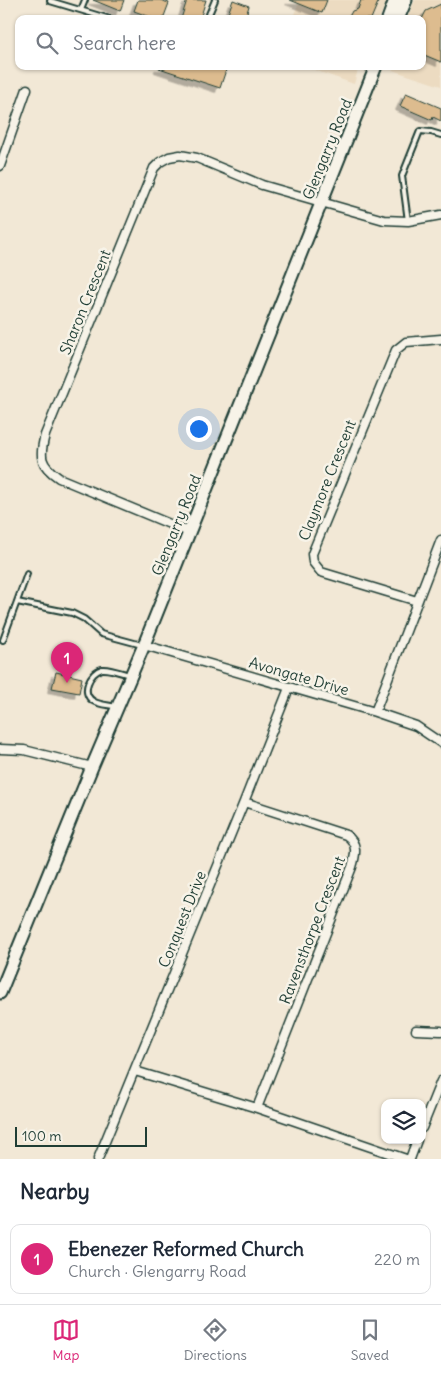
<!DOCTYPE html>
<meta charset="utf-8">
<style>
body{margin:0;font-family:Delius,sans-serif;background:#f6f6f7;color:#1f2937}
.controls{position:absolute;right:15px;bottom:15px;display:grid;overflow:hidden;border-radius:10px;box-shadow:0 1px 4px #0004}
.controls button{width:45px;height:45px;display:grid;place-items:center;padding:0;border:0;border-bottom:1px solid #e0e1e3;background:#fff;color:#1f2937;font:25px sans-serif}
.scale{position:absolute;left:15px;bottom:12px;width:132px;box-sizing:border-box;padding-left:5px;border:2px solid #1f3d34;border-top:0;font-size:14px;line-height:18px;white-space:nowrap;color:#1f3d34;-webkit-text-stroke:4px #f7f3e8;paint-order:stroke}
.you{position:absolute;left:198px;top:428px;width:18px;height:18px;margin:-12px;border:4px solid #fff;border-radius:50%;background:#1a73e8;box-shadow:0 0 0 8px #1a73e833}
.badge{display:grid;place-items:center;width:32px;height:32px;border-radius:50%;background:#db2777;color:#fff;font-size:16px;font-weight:700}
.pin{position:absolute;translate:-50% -41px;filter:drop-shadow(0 1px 2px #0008)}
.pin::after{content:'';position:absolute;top:26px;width:18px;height:15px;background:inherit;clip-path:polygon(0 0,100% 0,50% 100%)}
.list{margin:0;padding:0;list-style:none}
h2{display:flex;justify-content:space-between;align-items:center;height:65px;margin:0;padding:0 20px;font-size:21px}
h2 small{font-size:16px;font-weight:400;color:#747a83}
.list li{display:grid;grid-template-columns:32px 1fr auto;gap:15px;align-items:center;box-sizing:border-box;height:70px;margin:0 10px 10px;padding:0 10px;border:1px solid #e0e1e3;border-radius:10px}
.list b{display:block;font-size:19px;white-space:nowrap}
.list p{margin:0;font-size:16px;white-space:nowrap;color:#747a83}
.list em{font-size:16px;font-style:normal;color:#747a83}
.icon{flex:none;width:28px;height:28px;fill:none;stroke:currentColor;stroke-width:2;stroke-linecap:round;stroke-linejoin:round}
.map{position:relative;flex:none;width:441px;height:1159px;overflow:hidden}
.search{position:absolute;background:#fff;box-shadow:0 1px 4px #0004;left:15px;right:15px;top:15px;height:55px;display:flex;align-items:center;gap:12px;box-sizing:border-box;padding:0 18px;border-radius:10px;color:#747a83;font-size:19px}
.sheet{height:145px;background:#fff}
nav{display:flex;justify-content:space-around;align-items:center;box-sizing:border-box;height:70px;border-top:1px solid #e0e1e3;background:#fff;font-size:14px;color:#747a83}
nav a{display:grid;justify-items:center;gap:2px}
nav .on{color:#db2777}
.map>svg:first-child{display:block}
.built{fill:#ecdbc1}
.building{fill:#ddbc8f;stroke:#1f3d34;filter:url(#shadow)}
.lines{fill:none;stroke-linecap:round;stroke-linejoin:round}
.lane-casing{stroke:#1f3d34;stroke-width:8}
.street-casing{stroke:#1f3d34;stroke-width:11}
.secondary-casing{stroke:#1f3d34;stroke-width:15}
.lane{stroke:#f7f3e8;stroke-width:4}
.street{stroke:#f7f3e8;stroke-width:8}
.secondary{stroke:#f7f3e8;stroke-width:11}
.labels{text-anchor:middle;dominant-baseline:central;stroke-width:5;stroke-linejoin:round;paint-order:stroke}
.street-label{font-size:15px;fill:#1f3d34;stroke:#f7f3e8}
</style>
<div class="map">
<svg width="441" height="1159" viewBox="0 0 441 1159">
<defs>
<filter id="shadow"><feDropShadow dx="-4.5" dy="4.5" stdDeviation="0" flood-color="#0004"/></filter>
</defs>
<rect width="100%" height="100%" fill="#f2e8d6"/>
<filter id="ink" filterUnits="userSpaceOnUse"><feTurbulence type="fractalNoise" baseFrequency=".02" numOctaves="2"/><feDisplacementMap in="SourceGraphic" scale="10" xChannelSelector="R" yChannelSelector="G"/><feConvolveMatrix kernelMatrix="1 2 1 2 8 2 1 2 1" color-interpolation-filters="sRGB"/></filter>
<g filter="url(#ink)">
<path class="built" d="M300 0H387L379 19H292Z
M415 0H441V86L389 69 390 66H422V19H407Z
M303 66H359L354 84Z"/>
<path class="building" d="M93 0H124L120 11Z
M138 0H160L169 3 163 19H156L134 11Z
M187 0H206L200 19H181Z
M233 0 249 6 245 19H226Z
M290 0H327L322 13Z
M361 0H379L371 19H348L352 11 358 9Z
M441 4V62L422 54V19L426 11Z
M159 66H215L226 70 220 88 159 68Z
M406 93 441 108V121L433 117 432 120 400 106Z
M56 672 82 678 79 693 52 688Z"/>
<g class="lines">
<g class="lane-casing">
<path id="lane" d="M50 1 110 19
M81 10 85 0
M207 19 215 0
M408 221 402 176 420 131 431 132 441 135
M17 602 72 613 84 619 101 634 142 645
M3 640 27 574
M117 707C110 705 99 705 93 701 80 693 90 672 102 669 109 668 122 673 129 675"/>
</g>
<g class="street-casing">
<path id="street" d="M0 166 27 89
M189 532 59 478C40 465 39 457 45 435L154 168 160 162 169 157 180 155 197 158 262 185 384 220 408 221 441 215
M417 601 321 572 313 562 312 554 396 350 406 342 441 339
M144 645 375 712 416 726 441 743
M375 712 441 540
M0 749 24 750 92 767
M244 802 346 835C358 843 356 854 352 867L257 1108
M416 1030 441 1031
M135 1071 257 1108 406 1159
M422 1128 441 1081
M98 1159 244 802 289 688
M410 1159 417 1140"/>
</g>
<g class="secondary-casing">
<path id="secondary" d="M388 19 395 0
M398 19 406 0
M0 993 92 767 144 645 376 66"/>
</g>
<use href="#lane" class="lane"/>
<use href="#street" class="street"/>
<use href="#secondary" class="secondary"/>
</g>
</g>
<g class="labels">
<g class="street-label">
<text transform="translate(327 149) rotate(-68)">Glengarry Road</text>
<text transform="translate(85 302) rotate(-68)">Sharon Crescent</text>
<text transform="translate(327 480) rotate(-68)">Claymore Crescent</text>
<text transform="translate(176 525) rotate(-68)">Glengarry Road</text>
<text transform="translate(299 676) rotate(16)">Avongate Drive</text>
<text transform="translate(182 919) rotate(-68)">Conquest Drive</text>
<text transform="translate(312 930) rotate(-69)">Ravensthorpe Crescent</text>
</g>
</g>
</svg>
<div class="controls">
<button><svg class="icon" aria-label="layers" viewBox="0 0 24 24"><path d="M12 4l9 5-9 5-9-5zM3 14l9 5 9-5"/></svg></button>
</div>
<div class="scale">100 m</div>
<div class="you"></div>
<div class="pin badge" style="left:67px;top:683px">1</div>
<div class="search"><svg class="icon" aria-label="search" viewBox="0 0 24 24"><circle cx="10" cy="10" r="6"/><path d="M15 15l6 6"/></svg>Search here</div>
</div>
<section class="sheet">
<h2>Nearby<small></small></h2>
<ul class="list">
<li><span class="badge">1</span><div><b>Ebenezer Reformed Church</b><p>Church · Glengarry Road</p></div><em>220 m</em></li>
</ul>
</section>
<nav>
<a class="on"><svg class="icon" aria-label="map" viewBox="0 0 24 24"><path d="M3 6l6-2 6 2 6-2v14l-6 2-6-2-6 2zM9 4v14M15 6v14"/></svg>Map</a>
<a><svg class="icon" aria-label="directions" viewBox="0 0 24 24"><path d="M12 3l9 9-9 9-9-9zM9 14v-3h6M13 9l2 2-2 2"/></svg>Directions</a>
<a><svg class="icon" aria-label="saved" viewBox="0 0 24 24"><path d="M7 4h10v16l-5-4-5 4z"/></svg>Saved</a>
</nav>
